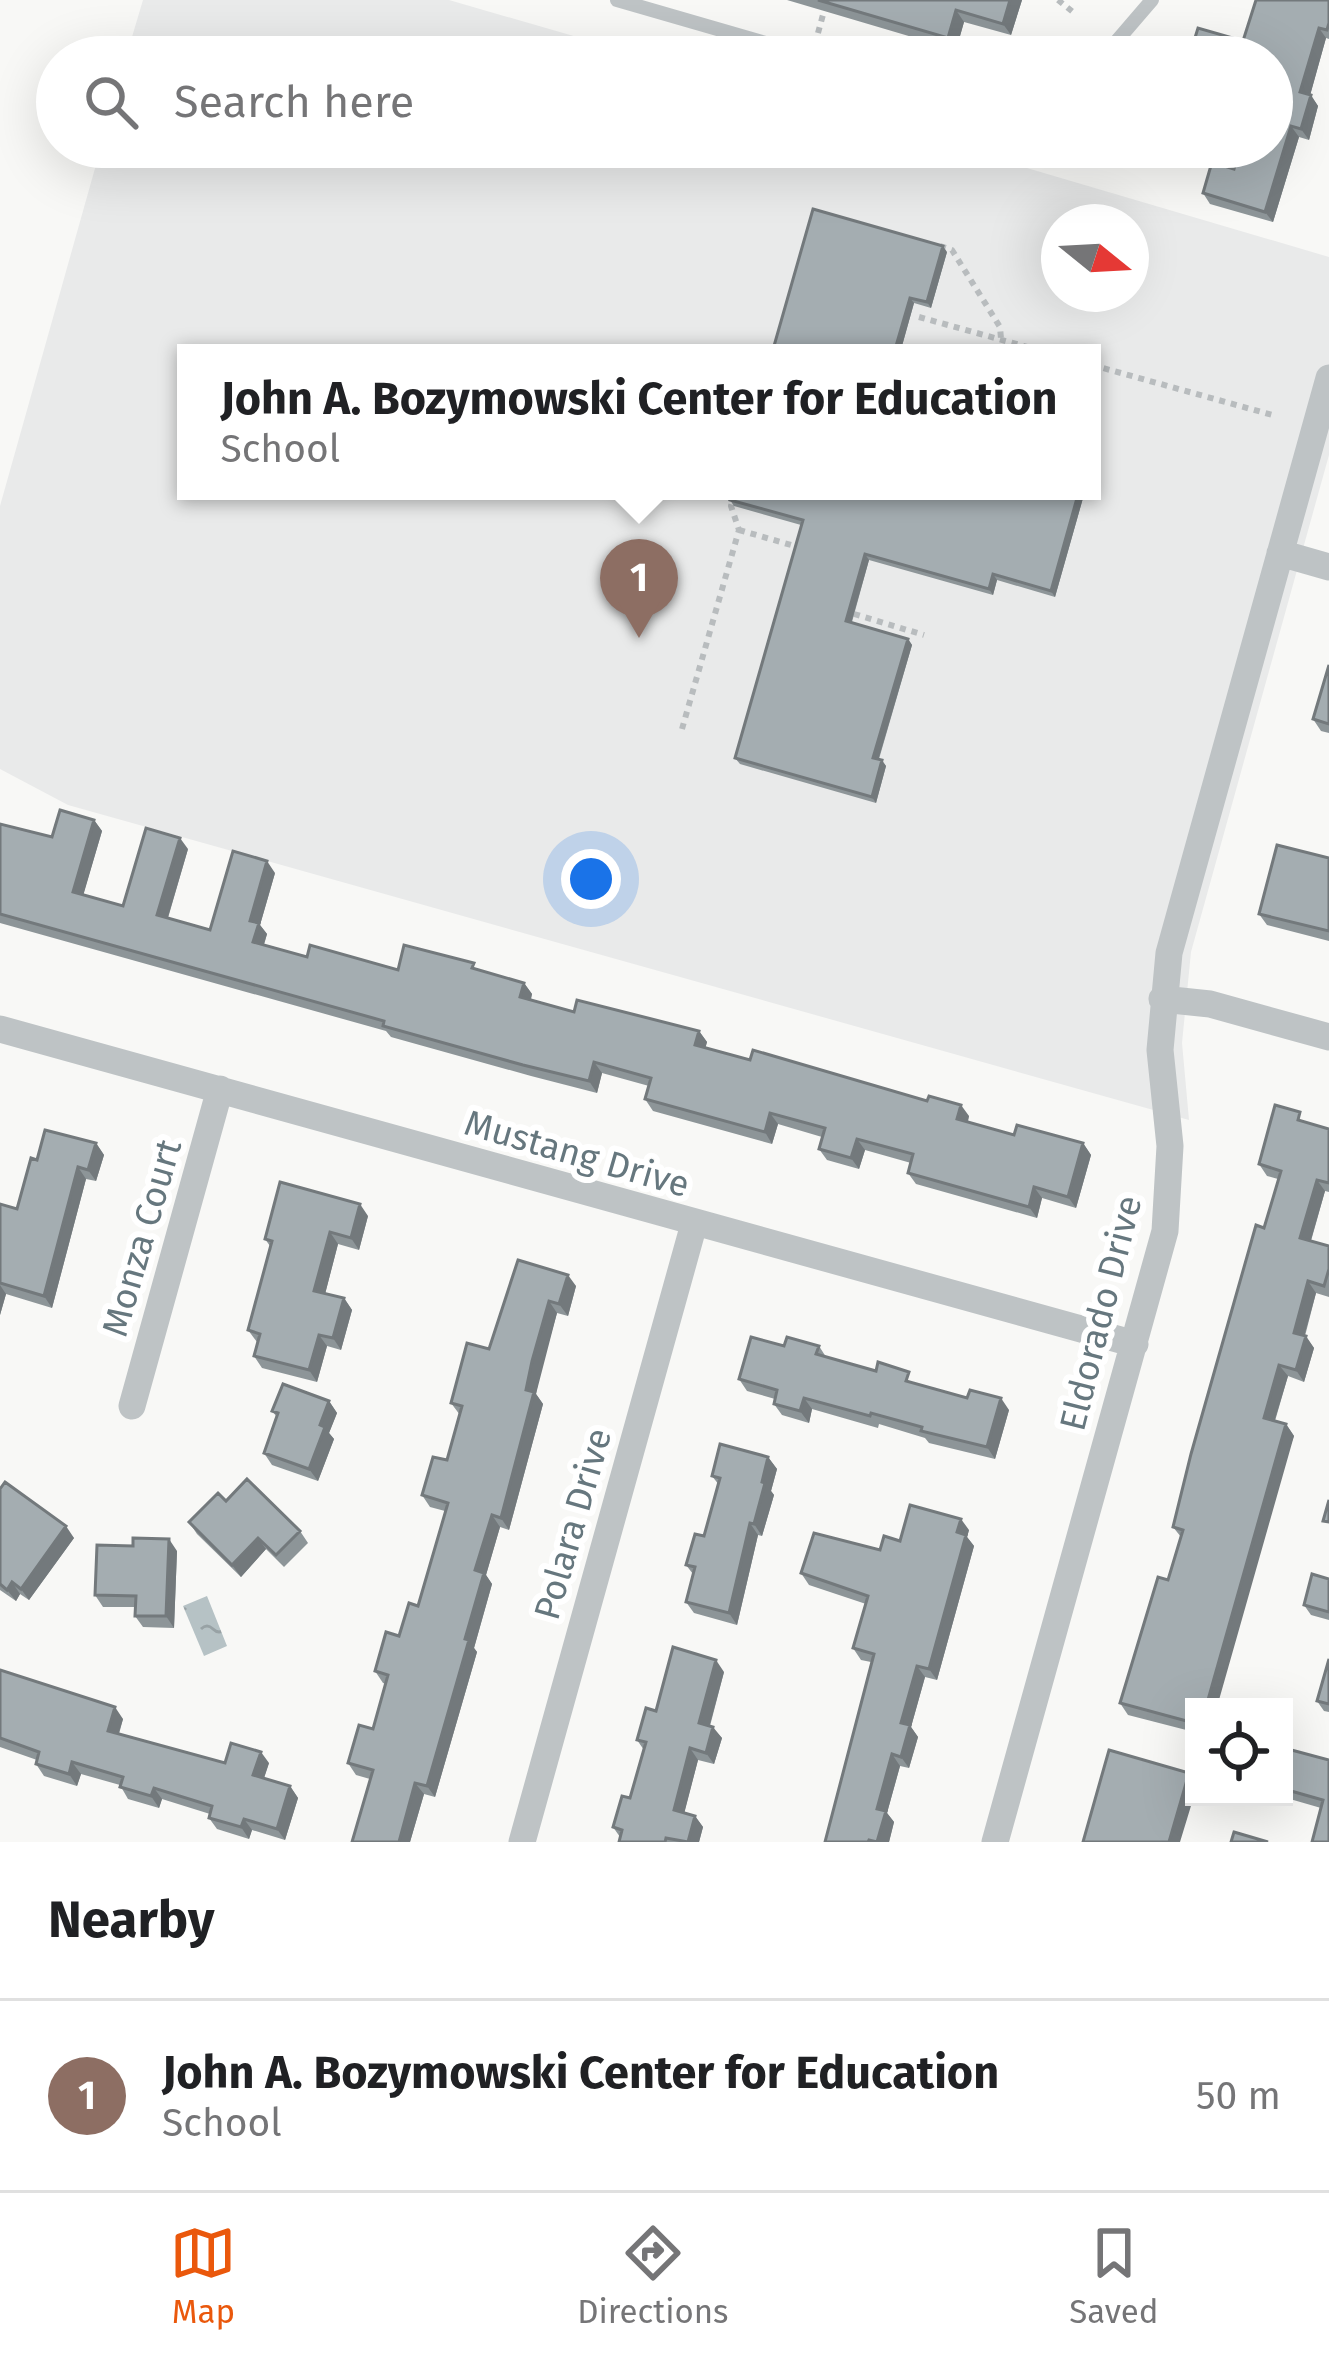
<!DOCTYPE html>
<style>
body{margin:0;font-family:"Fira Sans",sans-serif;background:#f6f6f6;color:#202124}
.controls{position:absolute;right:36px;bottom:36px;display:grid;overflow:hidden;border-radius:0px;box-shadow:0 12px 48px #0002}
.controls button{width:108px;height:108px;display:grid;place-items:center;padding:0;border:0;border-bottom:3px solid #e0e0e0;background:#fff;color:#202124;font:60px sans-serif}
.compass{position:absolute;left:1041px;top:204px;width:108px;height:108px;border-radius:50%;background:#fff;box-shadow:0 12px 48px #0002;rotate:108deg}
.you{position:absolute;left:591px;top:879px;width:42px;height:42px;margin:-30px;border:9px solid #fff;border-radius:50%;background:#1a73e8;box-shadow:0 0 0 18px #1a73e833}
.badge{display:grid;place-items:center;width:78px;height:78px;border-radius:50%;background:#ea580c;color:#fff;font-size:39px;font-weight:700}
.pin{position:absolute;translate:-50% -99px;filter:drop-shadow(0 3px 6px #0008)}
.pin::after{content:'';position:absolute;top:63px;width:42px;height:36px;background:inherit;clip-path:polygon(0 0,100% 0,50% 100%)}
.popup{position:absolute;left:177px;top:344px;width:924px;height:156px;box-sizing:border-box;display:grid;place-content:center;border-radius:0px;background:#fff;filter:drop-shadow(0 3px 9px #0005);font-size:39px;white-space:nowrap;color:#757577}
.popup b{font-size:45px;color:#202124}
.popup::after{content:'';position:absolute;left:50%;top:100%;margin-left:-24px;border:24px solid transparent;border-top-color:#fff}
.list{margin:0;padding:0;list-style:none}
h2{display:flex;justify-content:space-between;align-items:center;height:156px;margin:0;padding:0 48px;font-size:51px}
h2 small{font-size:39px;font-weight:400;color:#757577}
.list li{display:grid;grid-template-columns:78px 1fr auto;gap:36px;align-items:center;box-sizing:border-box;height:192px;padding:0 48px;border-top:3px solid #e0e0e0}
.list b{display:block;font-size:45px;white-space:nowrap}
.list p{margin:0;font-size:39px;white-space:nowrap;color:#757577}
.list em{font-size:39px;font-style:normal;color:#757577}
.icon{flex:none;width:66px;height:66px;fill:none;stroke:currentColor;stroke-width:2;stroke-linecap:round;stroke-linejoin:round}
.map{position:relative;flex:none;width:1329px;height:1842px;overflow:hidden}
.search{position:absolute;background:#fff;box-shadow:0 12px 48px #0002;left:36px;right:36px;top:36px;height:132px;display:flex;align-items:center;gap:30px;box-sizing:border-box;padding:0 42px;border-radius:66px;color:#757577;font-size:45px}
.sheet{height:348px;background:#fff}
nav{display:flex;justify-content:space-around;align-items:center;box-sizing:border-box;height:168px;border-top:3px solid #e0e0e0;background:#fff;font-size:33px;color:#757577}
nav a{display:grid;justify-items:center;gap:6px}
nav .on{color:#ea580c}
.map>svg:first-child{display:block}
.built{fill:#e9eaea;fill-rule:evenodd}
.water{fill:url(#water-ripples)}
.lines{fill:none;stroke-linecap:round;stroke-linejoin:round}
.path{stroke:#b8bcbe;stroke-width:6;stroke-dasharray:6 6;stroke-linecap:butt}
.service{stroke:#bec3c5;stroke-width:14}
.minor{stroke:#bec3c5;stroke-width:27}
.wall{fill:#8d9598}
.shaded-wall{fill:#73797c}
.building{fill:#a4adb1;stroke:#73797c;stroke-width:3}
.labels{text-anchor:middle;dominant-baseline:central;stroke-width:12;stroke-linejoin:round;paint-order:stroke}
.street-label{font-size:36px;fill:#66777e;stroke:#fff}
</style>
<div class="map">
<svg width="1329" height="1842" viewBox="0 0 1329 1842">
<defs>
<pattern id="water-ripples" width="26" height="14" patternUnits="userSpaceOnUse" patternTransform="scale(3)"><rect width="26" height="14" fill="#b6c2c5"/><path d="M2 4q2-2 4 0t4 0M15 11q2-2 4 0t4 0" fill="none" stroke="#98a2a5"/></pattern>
</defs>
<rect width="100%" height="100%" fill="#f8f8f6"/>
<path class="built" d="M143 0H449L646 57H126Z
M101 147H956L1329 257V455L1191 952 1182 1043 1189 1120 68 805 0 769V506ZM1059 222H1131V294H1059ZM186 353H1092V491H186Z"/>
<path class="water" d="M207 1596 227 1646 204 1656 183 1606Z"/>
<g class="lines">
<path class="path" d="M1058 0 1073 12
M818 33 824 11
M905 57 911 37
M940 246 952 250 1000 327 1001 339
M919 317 1049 353
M1092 365 1276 416
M739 530 798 547
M854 614 924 635
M682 729 739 530 731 506 735 491"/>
<path class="service" d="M617 0 814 57
M1103 57 1152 0"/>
<path class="minor" d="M1280 553 1329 567
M1162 999 1210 1004 1329 1037
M0 1029 1135 1344
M132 1406 220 1089
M522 1842 694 1224
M995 1842 1165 1231 1170 1146 1160 1050 1169 953 1329 378"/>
</g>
<path class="wall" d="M787 0H1022L1011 35 964 22 956 50Z
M1329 0V39L1326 38 1310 95 1318 106 1309 140 1299 137 1273 222 1210 204 1203 193 1234 169 1272 147 1243 41Z
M947 252 931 308 914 303 900 353H772Z
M733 491H1085L1055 597 997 580 993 595 869 560 852 622 908 639 912 645 879 759 886 766 876 803 740 764 735 758 801 525 734 506 730 500Z
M1329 665V733L1321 731 1313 719Z
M94 820 102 831 83 895 123 906 188 849 168 918 210 930 275 873 260 925 267 934 264 945 307 957 398 970 478 969 524 983 532 994 531 1000 574 1012 699 1031 707 1042 705 1048 969 1116 968 1122 1014 1135 1083 1143 1091 1155 1076 1208 1042 1198 1037 1218 916 1184 908 1173 911 1163 865 1150 859 1169 827 1160 819 1149 822 1137 778 1124 772 1144 653 1111 645 1099 649 1086 602 1073 597 1093 531 1076 391 1037 386 1031 0 923V824L52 837Z
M1329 858V941L1267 925 1259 914Z
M1307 1122 1329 1129V1192L1325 1191 1311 1241 1329 1246V1297L1316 1293 1305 1336 1314 1348 1304 1382 1288 1376 1275 1421 1286 1424 1294 1436 1194 1707V1732L1128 1715 1120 1703 1168 1580 1181 1537 1173 1527 1278 1179 1267 1176 1259 1164Z
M96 1143 104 1155 96 1181 86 1179 52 1308 6 1294 0 1315V1204L17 1209 37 1160Z
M368 1216 359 1250 338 1244 325 1294 344 1298 352 1310 341 1350 327 1346 317 1382 262 1368 254 1356 257 1342 248 1330 270 1246 265 1239Z
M518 1260 576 1286 568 1316 557 1313 540 1373 536 1394 543 1404 509 1530 500 1527 486 1575 492 1584 474 1648 477 1652 435 1797 424 1794 410 1842H352L370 1779 356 1775 348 1763 373 1729 386 1684 383 1683 375 1671 418 1606 445 1511 430 1507 422 1495 447 1460 460 1415 451 1403 489 1349Z
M784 1346H819L826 1357 1009 1410 995 1459 929 1443 925 1438 879 1424 878 1428 812 1409 809 1423 782 1415 774 1404 775 1399 747 1391 739 1379Z
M329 1401 337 1413 329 1433 334 1439 318 1481 272 1465 264 1453 277 1417 272 1411Z
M768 1457 777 1469 771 1491 774 1495 762 1536 758 1535 737 1625 694 1613 686 1602 693 1574 686 1565 704 1536 719 1485 712 1476Z
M0 1489 74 1538 29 1600 20 1594 16 1601 0 1590Z
M226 1501 300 1531 308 1543 284 1567 266 1549 241 1577 197 1534 189 1522Z
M969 1530 967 1537 974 1546 937 1680 925 1677 911 1727 918 1737 909 1768 900 1766 887 1813 894 1822 889 1842H825L871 1662 861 1660 853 1648 866 1604 809 1585 801 1573 880 1550 900 1541Z
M177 1551 174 1628 143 1627 135 1616V1607H103L95 1595Z
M1329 1579V1620L1311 1615 1304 1605Z
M1329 1659V1712L1324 1711 1317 1701Z
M0 1670 123 1719 119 1734 225 1763H269L264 1778 290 1786 298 1798 285 1840 252 1830 249 1839 217 1829 209 1818 210 1814 162 1799 159 1808 128 1799 120 1785 81 1774 77 1786 44 1776 36 1764 37 1760 0 1747Z
M724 1672 710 1726 722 1738 714 1764 698 1760 684 1813 695 1816 703 1827 699 1842H619L620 1837 613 1827 630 1798 644 1750 637 1740 656 1711Z
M1284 1748 1329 1760 1321 1808 1283 1797Z"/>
<path class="shaded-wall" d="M1010 0H1022L1011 35 1003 24Z
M956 10 964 22 956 50 948 38Z
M1319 28 1326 38 1308 103 1300 92Z
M1311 95 1318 106 1309 140 1301 129Z
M1291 126 1299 137 1273 222 1265 212Z
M943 246 947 252 931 308 927 302Z
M910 298 914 303 900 353H894Z
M1079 491H1085L1055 597 1051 591Z
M865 554 869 560 850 627 846 621Z
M993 574 997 580 993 595 989 589Z
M908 639 912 645 877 764 873 758Z
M882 760 886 766 876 803 872 797Z
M94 820 102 831 81 903 73 892Z
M180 838 188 849 165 927 157 915Z
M267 861 275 873 260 925 267 934 261 953 253 942 250 921Z
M524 983 532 994 528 1008 520 997Z
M699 1031 707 1042 703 1057 695 1045Z
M594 1062 602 1073 597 1093 589 1081Z
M961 1105 969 1116 965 1130 957 1119Z
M770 1113 778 1124 772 1144 765 1132Z
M857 1139 865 1150 859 1169 851 1158Z
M96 1143 104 1155 96 1181 88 1170Z
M1083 1143 1091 1155 1076 1208 1068 1197Z
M78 1167 86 1179 52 1308 44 1296Z
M1317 1180 1325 1191 1308 1250 1300 1238Z
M1034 1187 1042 1198 1037 1218 1029 1207Z
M360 1204 368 1216 359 1250 351 1238Z
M330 1232 338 1244 323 1302 314 1291Z
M568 1275 576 1286 568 1316 559 1304Z
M1308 1281 1316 1293 1302 1344 1294 1333Z
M0 1285 6 1294 0 1315Z
M344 1298 352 1310 341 1350 333 1338Z
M549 1301 557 1313 536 1394 543 1404 509 1530 501 1518 532 1361Z
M319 1335 327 1346 317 1382 309 1370Z
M1306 1336 1314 1348 1304 1382 1296 1370Z
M1279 1365 1288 1376 1272 1429 1264 1418Z
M804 1398 812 1409 809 1423 800 1411Z
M1001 1398 1009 1410 995 1459 987 1447Z
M329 1401 337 1413 329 1433 334 1439 318 1481 309 1469 320 1425Z
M1286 1424 1294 1436 1217 1707H1206Z
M768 1457 777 1469 771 1491 774 1495 762 1536 754 1524Z
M492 1515 500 1527 486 1575 492 1584 474 1648 477 1652 435 1797 427 1786 475 1570Z
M961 1519 969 1530 967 1537 974 1546 937 1680 929 1669Z
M750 1523 758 1535 737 1625 729 1613Z
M66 1526 74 1538 29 1600 21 1589Z
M258 1538 266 1549 241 1577 232 1565Z
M169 1539 177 1551 174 1628 166 1616Z
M12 1582 20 1594 16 1601 7 1590Z
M716 1660 724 1672 707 1735 699 1723Z
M917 1666 925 1677 911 1727 918 1737 909 1768 901 1757V1723Z
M115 1707 123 1719 116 1742 108 1731Z
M713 1727 722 1738 714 1764 706 1753Z
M690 1748 698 1760 682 1822 674 1810Z
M261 1752 269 1763 261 1787 253 1775Z
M892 1754 900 1766 887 1813 894 1822 889 1842H877V1809Z
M72 1762 81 1774 77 1786 69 1774Z
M1189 1773 1194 1780V1796L1180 1842H1169Z
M415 1783 424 1794 410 1842H399Z
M290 1786 298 1798 285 1840 277 1829Z
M154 1788 162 1799 159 1808 151 1796Z
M695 1816 703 1827 699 1842H688Z
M244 1819 252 1830 249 1839 241 1827Z"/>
<path class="building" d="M818 0H1010L1003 24 956 10 948 38Z
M1256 0H1329V23L1327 30 1319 28 1300 92 1311 95 1301 129 1291 126 1265 212 1203 193 1212 162 1234 169 1240 147H1272V57H1189L1198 28 1243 41Z
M813 209 943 246 927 302 910 298 894 353H772Z
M733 491H1079L1051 591 993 574 989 589 865 554 846 621 908 639 873 758 882 760 872 797 735 758 803 520 730 500Z
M1329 665V724L1313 719Z
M60 810 94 820 73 892 123 906 146 828 180 838 157 915 210 930 233 851 267 861 250 921 259 923 253 942 307 957 310 945 398 970 404 945 474 963 472 968 524 983 520 997 574 1012 577 1000 699 1031 695 1045 750 1060 753 1050 927 1101 929 1096 961 1105 957 1119 1014 1135 1017 1125 1083 1143 1068 1197 1034 1187 1029 1207 908 1173 913 1154 857 1139 851 1158 819 1149 825 1128 770 1113 765 1132 645 1099 651 1078 594 1062 589 1081 523 1065 383 1026 384 1021 0 914V824L52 837Z
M1277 845 1329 858V931L1259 914Z
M1275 1105 1300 1112 1298 1120 1329 1129V1183L1317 1180 1300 1238 1329 1246V1269L1324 1286 1308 1281 1294 1333 1306 1336 1296 1370 1279 1365 1264 1418 1286 1424 1206 1707H1194V1723L1120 1703 1158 1577 1168 1580 1183 1530 1173 1527 1191 1454 1256 1225 1264 1228 1281 1171 1259 1164Z
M45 1130 96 1143 88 1170 78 1167 44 1296 0 1283V1204L17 1209 31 1158 37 1160Z
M280 1182 360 1204 351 1238 330 1232 314 1291 344 1298 333 1338 319 1335 309 1370 254 1356 260 1334 248 1330 272 1241 265 1239Z
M518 1260 568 1275 559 1304 549 1301 532 1361 526 1390 534 1392 501 1518 492 1515 475 1570 484 1573 465 1639 469 1640 427 1786 415 1783 399 1842H352L373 1770 348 1763 359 1725 373 1729 388 1675 375 1671 386 1632 399 1636 409 1603 418 1606 448 1503 422 1495 433 1457 447 1460 462 1406 451 1403 467 1343 489 1349Z
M751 1337 784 1346 787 1337 819 1346 816 1354 876 1371 878 1362 909 1372 906 1381 967 1398 970 1390 1001 1398 987 1447 921 1431 922 1427 871 1413 870 1416 804 1398 800 1411 774 1404 777 1390 739 1379Z
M283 1384 329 1401 320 1425 325 1427 309 1469 264 1453 278 1413 272 1411Z
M720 1444 768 1457 762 1482 765 1483 754 1524 750 1523 729 1613 686 1602 695 1567 686 1565 695 1534 704 1536 720 1478 712 1476Z
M247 1479 300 1531 276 1555 258 1538 232 1565 189 1522 218 1493 226 1501Z
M5 1482 66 1526 21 1589 12 1582 7 1590 0 1584V1489Z
M1329 1500V1522L1323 1521Z
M910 1505 961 1519 957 1532 966 1535 929 1669 917 1666 901 1723 910 1725 901 1757 892 1754 877 1809 886 1811 877 1842 869 1840 868 1842H825L874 1654 853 1648 868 1596 801 1573 814 1533 880 1550 884 1536 900 1541Z
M133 1538 169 1539 166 1616H135L136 1596 95 1595 97 1545 133 1546Z
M1312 1574 1329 1579V1612L1304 1605Z
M673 1647 716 1660 699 1723 713 1727 706 1753 690 1748 674 1810 695 1816 688 1842 666 1838 665 1842H619L622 1830 613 1827 622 1796 630 1798 646 1742 637 1740 646 1708 656 1711Z
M1329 1659V1704L1317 1701Z
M0 1670 115 1707 108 1731 225 1763 231 1743 261 1752 253 1775 290 1786 277 1829 244 1819 241 1827 209 1818 212 1806 154 1788 151 1796 120 1787 123 1777 72 1762 69 1774 36 1764 39 1752 0 1738Z
M1284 1748 1329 1760V1842H1312L1323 1800 1284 1789Z
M1109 1750 1189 1773 1169 1842H1083Z
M1234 1832 1268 1842H1231Z"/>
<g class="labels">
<g class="street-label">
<text transform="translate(577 1154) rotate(16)">Mustang Drive</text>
<text transform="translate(142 1238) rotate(-74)">Monza Court</text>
<text transform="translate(1101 1313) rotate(-76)">Eldorado Drive</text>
<text transform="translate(573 1524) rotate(-74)">Polara Drive</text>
</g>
</g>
</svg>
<div class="controls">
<button><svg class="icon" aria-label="locate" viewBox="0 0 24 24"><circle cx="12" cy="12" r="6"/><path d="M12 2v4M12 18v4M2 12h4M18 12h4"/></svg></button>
</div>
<svg class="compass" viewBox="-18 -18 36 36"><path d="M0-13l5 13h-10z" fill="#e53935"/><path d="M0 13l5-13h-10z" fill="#757577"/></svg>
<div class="you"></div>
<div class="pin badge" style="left:639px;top:638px;background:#8d6e63">1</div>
<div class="popup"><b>John A. Bozymowski Center for Education</b>School</div>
<div class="search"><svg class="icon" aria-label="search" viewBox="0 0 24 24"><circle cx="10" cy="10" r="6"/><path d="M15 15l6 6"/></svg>Search here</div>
</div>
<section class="sheet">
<h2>Nearby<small></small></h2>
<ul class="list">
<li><span class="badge" style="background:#8d6e63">1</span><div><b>John A. Bozymowski Center for Education</b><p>School</p></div><em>50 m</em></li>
</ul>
</section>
<nav>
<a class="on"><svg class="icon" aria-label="map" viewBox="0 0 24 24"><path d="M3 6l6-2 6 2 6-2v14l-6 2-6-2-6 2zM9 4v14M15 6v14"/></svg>Map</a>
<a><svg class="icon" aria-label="directions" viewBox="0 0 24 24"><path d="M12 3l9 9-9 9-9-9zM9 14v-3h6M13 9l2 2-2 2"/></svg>Directions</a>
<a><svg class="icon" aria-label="saved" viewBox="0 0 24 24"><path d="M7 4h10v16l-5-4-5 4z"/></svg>Saved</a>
</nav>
